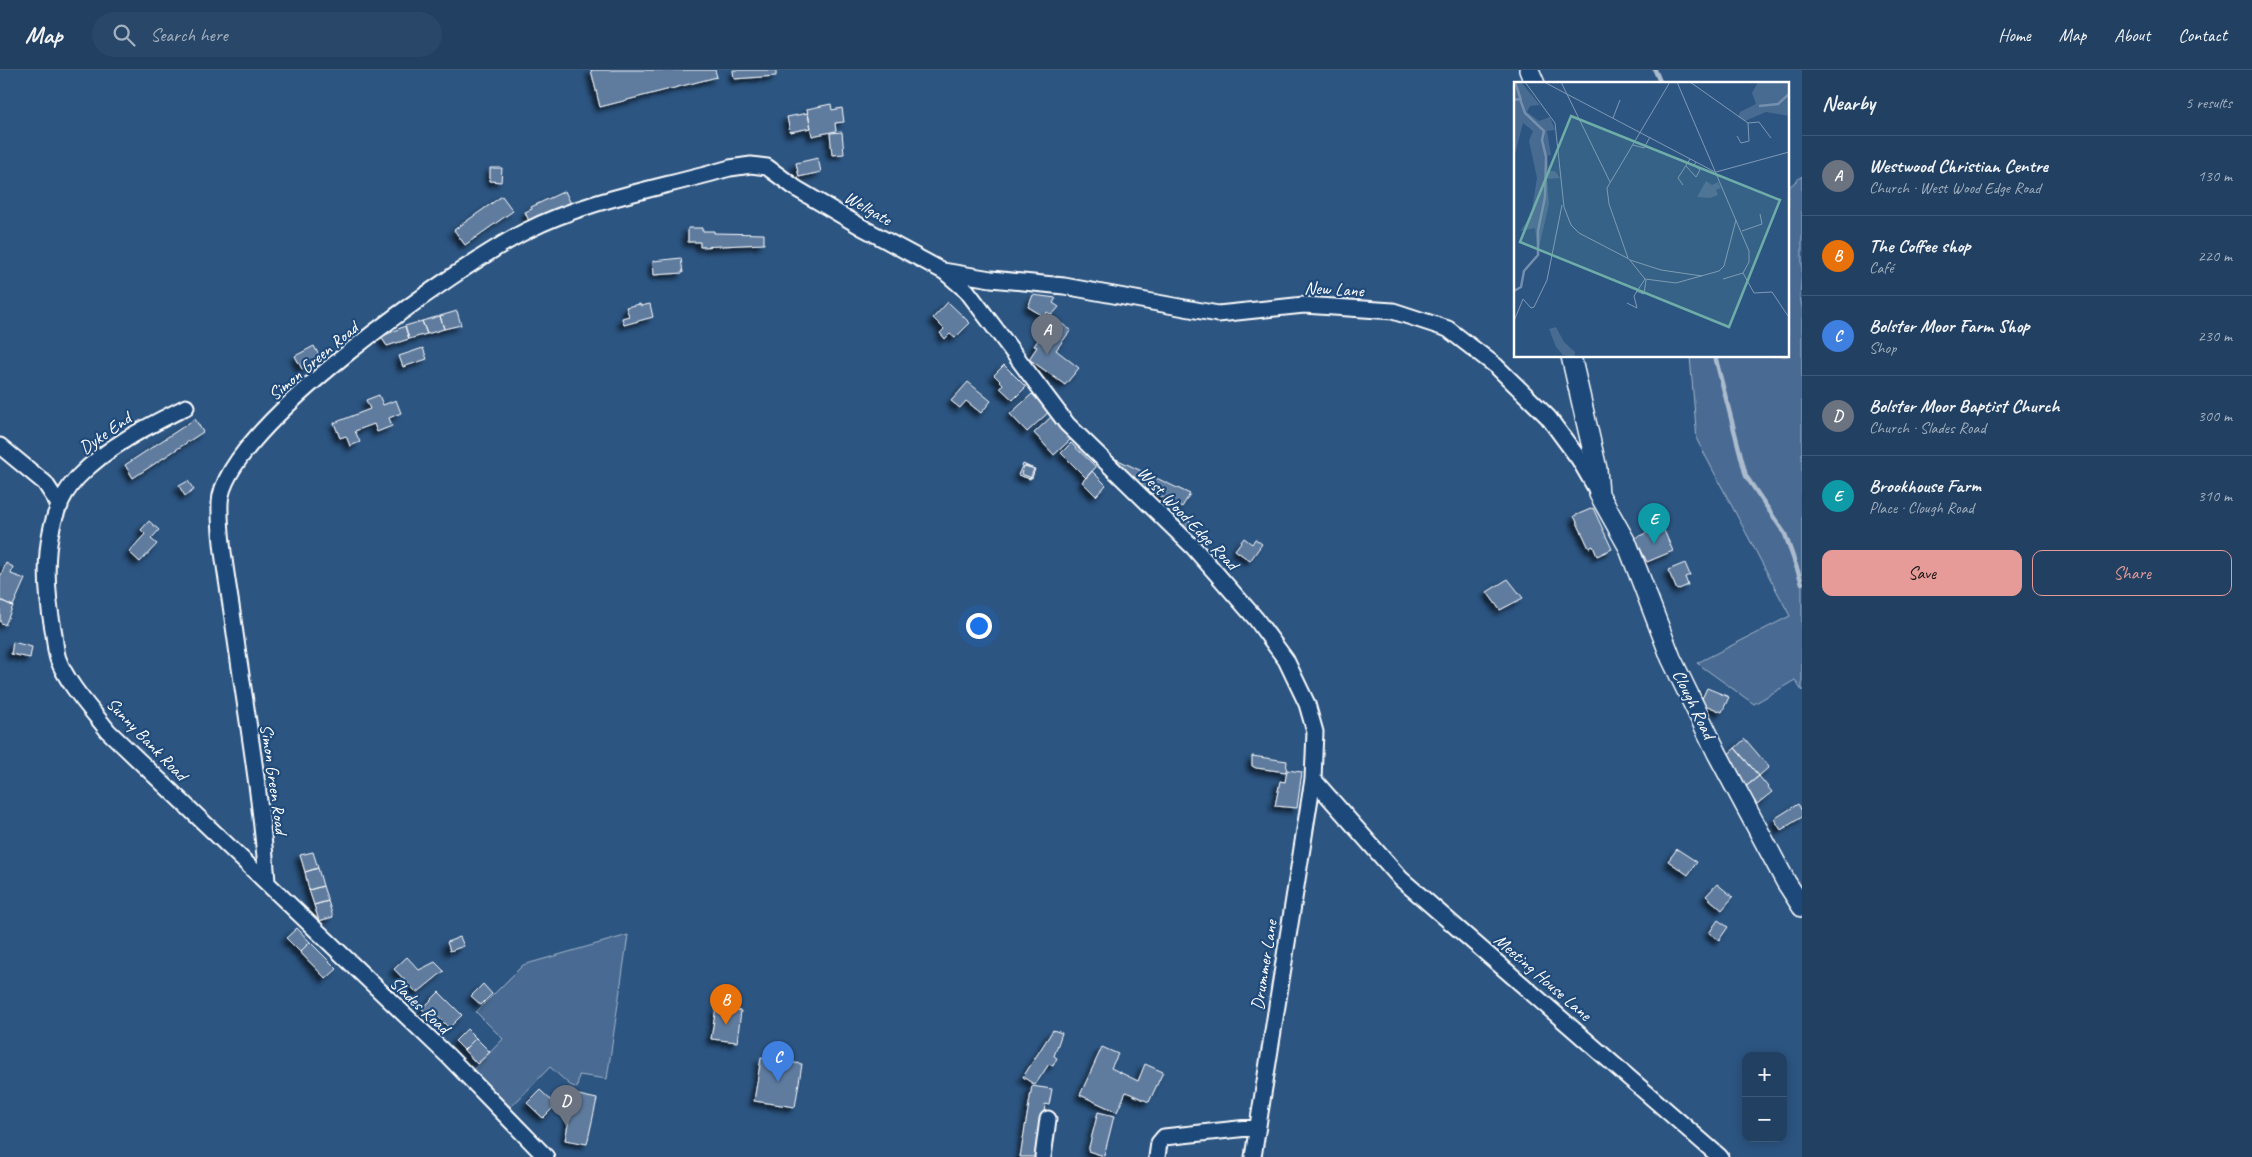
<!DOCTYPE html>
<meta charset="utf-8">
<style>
body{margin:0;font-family:Caveat,sans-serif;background:#294768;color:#f1f3f6}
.controls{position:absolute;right:15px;bottom:15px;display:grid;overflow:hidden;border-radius:10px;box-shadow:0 2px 12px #0003}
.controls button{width:45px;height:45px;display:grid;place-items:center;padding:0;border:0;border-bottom:1px solid #3e5977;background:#214062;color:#f1f3f6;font:25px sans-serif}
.you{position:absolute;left:978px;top:555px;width:18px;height:18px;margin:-12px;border:4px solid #fff;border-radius:50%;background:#1a73e8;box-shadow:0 0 0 8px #1a73e833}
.badge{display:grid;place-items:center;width:32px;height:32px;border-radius:50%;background:#e69b98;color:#fff;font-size:16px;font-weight:700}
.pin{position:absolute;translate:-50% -41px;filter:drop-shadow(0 1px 2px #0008)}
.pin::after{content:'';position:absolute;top:26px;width:18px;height:15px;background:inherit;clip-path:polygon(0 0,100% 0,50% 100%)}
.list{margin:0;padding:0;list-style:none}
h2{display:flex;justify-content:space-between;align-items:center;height:65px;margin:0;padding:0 20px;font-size:21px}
h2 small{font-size:16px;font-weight:400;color:#a2afbe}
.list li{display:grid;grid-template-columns:32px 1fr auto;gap:15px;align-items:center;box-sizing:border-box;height:80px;padding:0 20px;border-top:1px solid #3e5977}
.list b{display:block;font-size:19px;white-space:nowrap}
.list p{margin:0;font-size:16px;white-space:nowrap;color:#a2afbe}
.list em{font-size:16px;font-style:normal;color:#a2afbe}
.actions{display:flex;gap:10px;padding:15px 20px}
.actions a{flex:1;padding:11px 0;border:1px solid #e69b98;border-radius:10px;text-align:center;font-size:18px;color:#e69b98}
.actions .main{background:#e69b98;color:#111}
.icon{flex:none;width:28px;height:28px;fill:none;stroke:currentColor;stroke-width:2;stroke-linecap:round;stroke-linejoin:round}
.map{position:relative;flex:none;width:1802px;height:1087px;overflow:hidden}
header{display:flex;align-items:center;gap:30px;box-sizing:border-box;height:70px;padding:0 25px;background:#214062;border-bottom:1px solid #3e5977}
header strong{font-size:24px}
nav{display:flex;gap:28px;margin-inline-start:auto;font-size:18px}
.search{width:350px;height:45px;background:#294768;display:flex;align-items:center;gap:12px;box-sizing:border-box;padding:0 18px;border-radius:28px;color:#a2afbe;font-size:19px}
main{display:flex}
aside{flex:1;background:#214062}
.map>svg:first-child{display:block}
.green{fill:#486b92;stroke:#a4b5c8}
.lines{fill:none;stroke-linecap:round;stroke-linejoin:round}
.stream{stroke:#acbcce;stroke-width:4.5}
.building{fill:#5e7c9f;stroke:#fff;filter:url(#shadow)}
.minor-casing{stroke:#fff;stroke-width:19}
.tertiary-casing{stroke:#fff;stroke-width:22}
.minor{stroke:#1f4a7a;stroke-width:15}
.tertiary{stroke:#1f4a7a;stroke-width:19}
.labels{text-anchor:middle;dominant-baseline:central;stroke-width:4.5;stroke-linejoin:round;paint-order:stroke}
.street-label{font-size:18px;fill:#fff;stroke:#1f4a7a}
.inset-river{fill:none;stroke:#748fad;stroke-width:2.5}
.inset-road{fill:none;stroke:#8099b4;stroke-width:1}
.view{fill:#6fada8;fill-opacity:0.15;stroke:#6fada8;stroke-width:2.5}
.inset-edge{fill:none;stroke:#fff;stroke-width:2.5}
</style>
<header>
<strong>Map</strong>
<div class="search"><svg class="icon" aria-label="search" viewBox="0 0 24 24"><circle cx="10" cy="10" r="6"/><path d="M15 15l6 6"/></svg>Search here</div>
<nav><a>Home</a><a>Map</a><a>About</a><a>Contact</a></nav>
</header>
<main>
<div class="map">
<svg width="1802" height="1087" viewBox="0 0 1802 1087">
<defs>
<filter id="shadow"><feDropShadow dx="-4.5" dy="4.5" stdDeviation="2.5" flood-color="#0009"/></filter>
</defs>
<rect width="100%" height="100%" fill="#2c5582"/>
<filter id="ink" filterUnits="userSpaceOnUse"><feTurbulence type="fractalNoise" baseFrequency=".02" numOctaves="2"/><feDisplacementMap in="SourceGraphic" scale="10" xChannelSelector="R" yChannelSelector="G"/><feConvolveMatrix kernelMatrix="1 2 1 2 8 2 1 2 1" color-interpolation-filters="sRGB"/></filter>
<g filter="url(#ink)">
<path class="green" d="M1802 106V202L1800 226 1802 237V621L1795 610 1754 634 1697 593 1790 546 1697 370 1690 286H1788V118Z
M628 865 607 1009 579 1005 577 1018 570 1015 550 997 511 1037 473 1000 503 969 476 942 523 895Z"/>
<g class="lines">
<path class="stream" d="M1655 0 1661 14
M1715 286 1746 406 1785 464 1802 513"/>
</g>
<path class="building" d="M591 0H715L717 7 600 37Z
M733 0H776V6L734 9Z
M831 34 832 40 842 38 844 52 835 53 836 61 812 66 807 39Z
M808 43 811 58 790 62 787 47Z
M842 62 844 84 832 85 830 63Z
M818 88 821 102 799 107 796 93Z
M490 98H502L501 112 490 111Z
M565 121 571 134 537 150 536 148 529 151 525 142 532 139 531 137Z
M502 126 513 141 465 175 454 160Z
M688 158H702V161H714V163L764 164V174L700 177V172H688Z
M681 188 683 203 654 205 653 191Z
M1033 225 1056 228 1053 233 1059 237 1052 245 1047 242 1045 247 1028 237Z
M948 232 970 253 955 268 950 264 945 269 940 263 944 259 933 248Z
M640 234 641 236 650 234 653 247 624 255 622 248 629 246 626 237Z
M457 241 461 255 444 259 440 246Z
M440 246 444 259 427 264 422 251Z
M1053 248 1071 260 1056 280 1079 298 1065 315 1029 289 1037 277 1034 276Z
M422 251 427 264 409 269 405 256Z
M405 256 409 269 387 276 381 267Z
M314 276 321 289 302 299 295 286Z
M423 278 427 289 403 297 399 286Z
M1004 295 1026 317 1013 330 1000 318 1003 314 994 305Z
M968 312 991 331 981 343 966 331 960 338 951 331Z
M1032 324 1049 342 1027 362 1010 344Z
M379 325 383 335 396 330 401 343 389 348 392 356 377 362 374 354 355 361 360 372 350 376 346 366 340 368 334 353 370 339 366 330Z
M1051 347 1071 369 1054 385 1034 363Z
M195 349 203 362 133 408 125 395Z
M1071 373 1096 397 1086 408 1061 383Z
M1114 388 1190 424 1182 437 1125 410 1109 395Z
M1023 394 1034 399 1030 409 1018 405Z
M1024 396 1035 399 1032 408 1021 404Z
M1092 401 1106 415 1096 426 1082 412Z
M188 411 194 420 185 426 179 416Z
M1593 438 1612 479 1597 486 1593 476 1589 478 1574 446Z
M1182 447 1192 453 1186 463 1176 458Z
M149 451 159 460 151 469 157 474 140 492 129 482 145 464 141 460Z
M1662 456 1673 481 1647 492 1635 468Z
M1244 468 1252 474 1255 469 1262 474 1250 491 1235 480Z
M6 493 13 497 11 504 25 509 13 536 0 530V507Z
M1685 493 1690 505 1685 507 1688 515 1677 520 1668 500Z
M1508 509 1523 528 1500 540 1487 522Z
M0 530 13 536 5 555 0 552Z
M13 572 32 577 30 588 11 584Z
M1707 618 1729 627 1722 642 1700 633Z
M1745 669 1769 697 1759 706 1735 678Z
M1735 678 1759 706 1744 718 1721 691Z
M1252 686 1287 691 1286 702 1256 698 1252 696Z
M1287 700 1302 702 1297 738 1275 736 1280 711 1285 712Z
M1759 706 1772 722 1757 734 1744 718Z
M1798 734 1802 741V747L1781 760 1774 749Z
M1677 779 1697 792 1688 805 1668 791Z
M313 782 318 798 305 802 300 785Z
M318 798 323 816 309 820 305 802Z
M1717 814 1733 827 1722 840 1706 826Z
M323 816 328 831 314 835 309 820Z
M328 831 333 847 319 851 314 835Z
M1718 850 1728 857 1719 870 1709 863Z
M297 858 310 872 300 882 286 868Z
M460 867 464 876 450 881 447 872Z
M310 872 337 899 326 909 300 882Z
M407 887 419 900 435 892 444 901 417 923 394 899Z
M483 914 492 924 481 935 471 926Z
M439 922 462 945 449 958 435 944 431 948 422 939Z
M716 937 741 941 737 972 711 969Z
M467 959 476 968 464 980 455 971Z
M1053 960 1062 963 1054 986 1057 988 1053 996 1049 994 1035 1015 1023 1007Z
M476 968 490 982 477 994 464 980Z
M1102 977 1118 984 1111 998 1138 1011 1145 994 1163 1002 1149 1032 1126 1022 1117 1042 1080 1025Z
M761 988 802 994 795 1037 754 1031Z
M1032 1016 1052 1019 1049 1035 1045 1034 1039 1087H1020Z
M540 1020 556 1035 543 1048 527 1033Z
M574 1024 597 1029 587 1074 565 1070Z
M1098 1042 1114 1046 1104 1086 1088 1081Z"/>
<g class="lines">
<g class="minor-casing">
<path id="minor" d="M945 202 967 221 1067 354 1194 478 1256 549 1286 590 1307 634 1315 662 1313 709 1253 1087
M186 337C148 356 109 375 78 407 41 445 44 511 53 559 55 568 55 580 58 589 68 615 91 639 108 661L448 986 546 1087
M0 376 45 413 60 436
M1313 709 1401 809 1720 1087
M267 812C261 724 245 637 233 549 228 513 219 470 220 433 222 359 460 195 526 161 589 129 662 118 730 98L751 95 767 97 797 119 865 159 943 201 991 209 1064 216 1218 244 1304 235 1393 241 1448 259 1496 296 1548 347 1579 389 1598 422
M1043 1087 1048 1049
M1157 1087 1159 1073 1164 1067 1257 1057"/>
</g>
<g class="tertiary-casing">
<path id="tertiary" d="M1529 0 1535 14
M1571 286 1597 399 1599 424 1628 476 1671 588 1717 683 1786 812 1802 837"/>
</g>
<use href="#minor" class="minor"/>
<use href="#tertiary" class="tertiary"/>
</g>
</g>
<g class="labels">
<g class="street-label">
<text transform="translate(868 138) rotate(30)">Wellgate</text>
<text transform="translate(1334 219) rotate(3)">New Lane</text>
<text transform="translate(313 291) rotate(-40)">Simon Green Road</text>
<text transform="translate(105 363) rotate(-35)">Dyke End</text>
<text transform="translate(1188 448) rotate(46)">West Wood Edge Road</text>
<text transform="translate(1694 634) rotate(64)">Clough Road</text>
<text transform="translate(147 669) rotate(46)">Sunny Bank Road</text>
<text transform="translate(274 709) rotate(82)">Simon Green Road</text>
<text transform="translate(1264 895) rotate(-81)">Drummer Lane</text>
<text transform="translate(1543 907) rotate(41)">Meeting House Lane</text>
<text transform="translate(420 935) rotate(43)">Slades Road</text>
</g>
</g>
<g transform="translate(1514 12)">
<rect width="275" height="275" fill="#2c5582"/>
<path d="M0 0H7L26 23 16 24 13 30 25 39 36 35 41 48 33 49 37 73 33 74 35 89H41L46 96 33 97 35 122 24 170 21 146 6 149 17 134 23 96 15 59 19 49 9 41 0 76ZM244 0H275V34L252 30 231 39 224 35 226 30 242 22 238 11ZM192 99 198 103 204 100 207 106 202 108 204 113 196 116 183 115ZM42 245 50 260 61 270V275L49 273 42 265 35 247Z" fill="#486b92"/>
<path class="inset-river" d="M1 0 7 18M0 18 6 17 11 31 30 49 28 58 32 75 31 115 24 149V173L10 189 7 205 0 209M245 24 264 22 275 12"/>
<path class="inset-road" d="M11 0 41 41 50 125 57 143 65 151 115 177 131 197 162 201 205 189 210 184 222 138M30 0 201 90M47 0 96 100M163 0 235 169V180L229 191 209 197M176 0 234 41M99 36 106 18M234 41 245 40 257 56M223 54 227 61 235 59 234 41M119 63 130 66 136 55M172 84 182 95 186 88 180 83 182 80M202 90 275 70M169 103 164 96 176 77M228 149 248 142 246 132M114 176 95 122 93 106 156 0M116 178 147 188 188 194M229 191 240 211 258 210 274 234M122 209 130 212 132 198M113 221 123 226 120 214 131 197M0 239 9 217 17 226 20 225 33 198 48 123"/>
<path class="view" d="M57 34 266 118 215 245 6 160Z"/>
<rect width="275" height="275" class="inset-edge"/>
</g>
</svg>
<div class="controls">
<button>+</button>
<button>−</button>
</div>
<div class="you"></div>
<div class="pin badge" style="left:1047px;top:285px;background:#6b7280">A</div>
<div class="pin badge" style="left:726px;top:955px;background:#e8710a">B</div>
<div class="pin badge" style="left:778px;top:1012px;background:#3f7fe0">C</div>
<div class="pin badge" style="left:566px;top:1056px;background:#6b7280">D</div>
<div class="pin badge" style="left:1654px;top:474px;background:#0f9aa8">E</div>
</div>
<aside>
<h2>Nearby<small>5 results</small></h2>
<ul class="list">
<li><span class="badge" style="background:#6b7280">A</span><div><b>Westwood Christian Centre</b><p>Church · West Wood Edge Road</p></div><em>130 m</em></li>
<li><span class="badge" style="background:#e8710a">B</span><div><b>The Coffee shop</b><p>Café</p></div><em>220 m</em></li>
<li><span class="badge" style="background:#3f7fe0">C</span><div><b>Bolster Moor Farm Shop</b><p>Shop</p></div><em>230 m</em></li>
<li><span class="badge" style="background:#6b7280">D</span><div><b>Bolster Moor Baptist Church</b><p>Church · Slades Road</p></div><em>300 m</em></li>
<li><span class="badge" style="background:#0f9aa8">E</span><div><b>Brookhouse Farm</b><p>Place · Clough Road</p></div><em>310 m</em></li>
</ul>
<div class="actions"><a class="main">Save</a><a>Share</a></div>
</aside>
</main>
